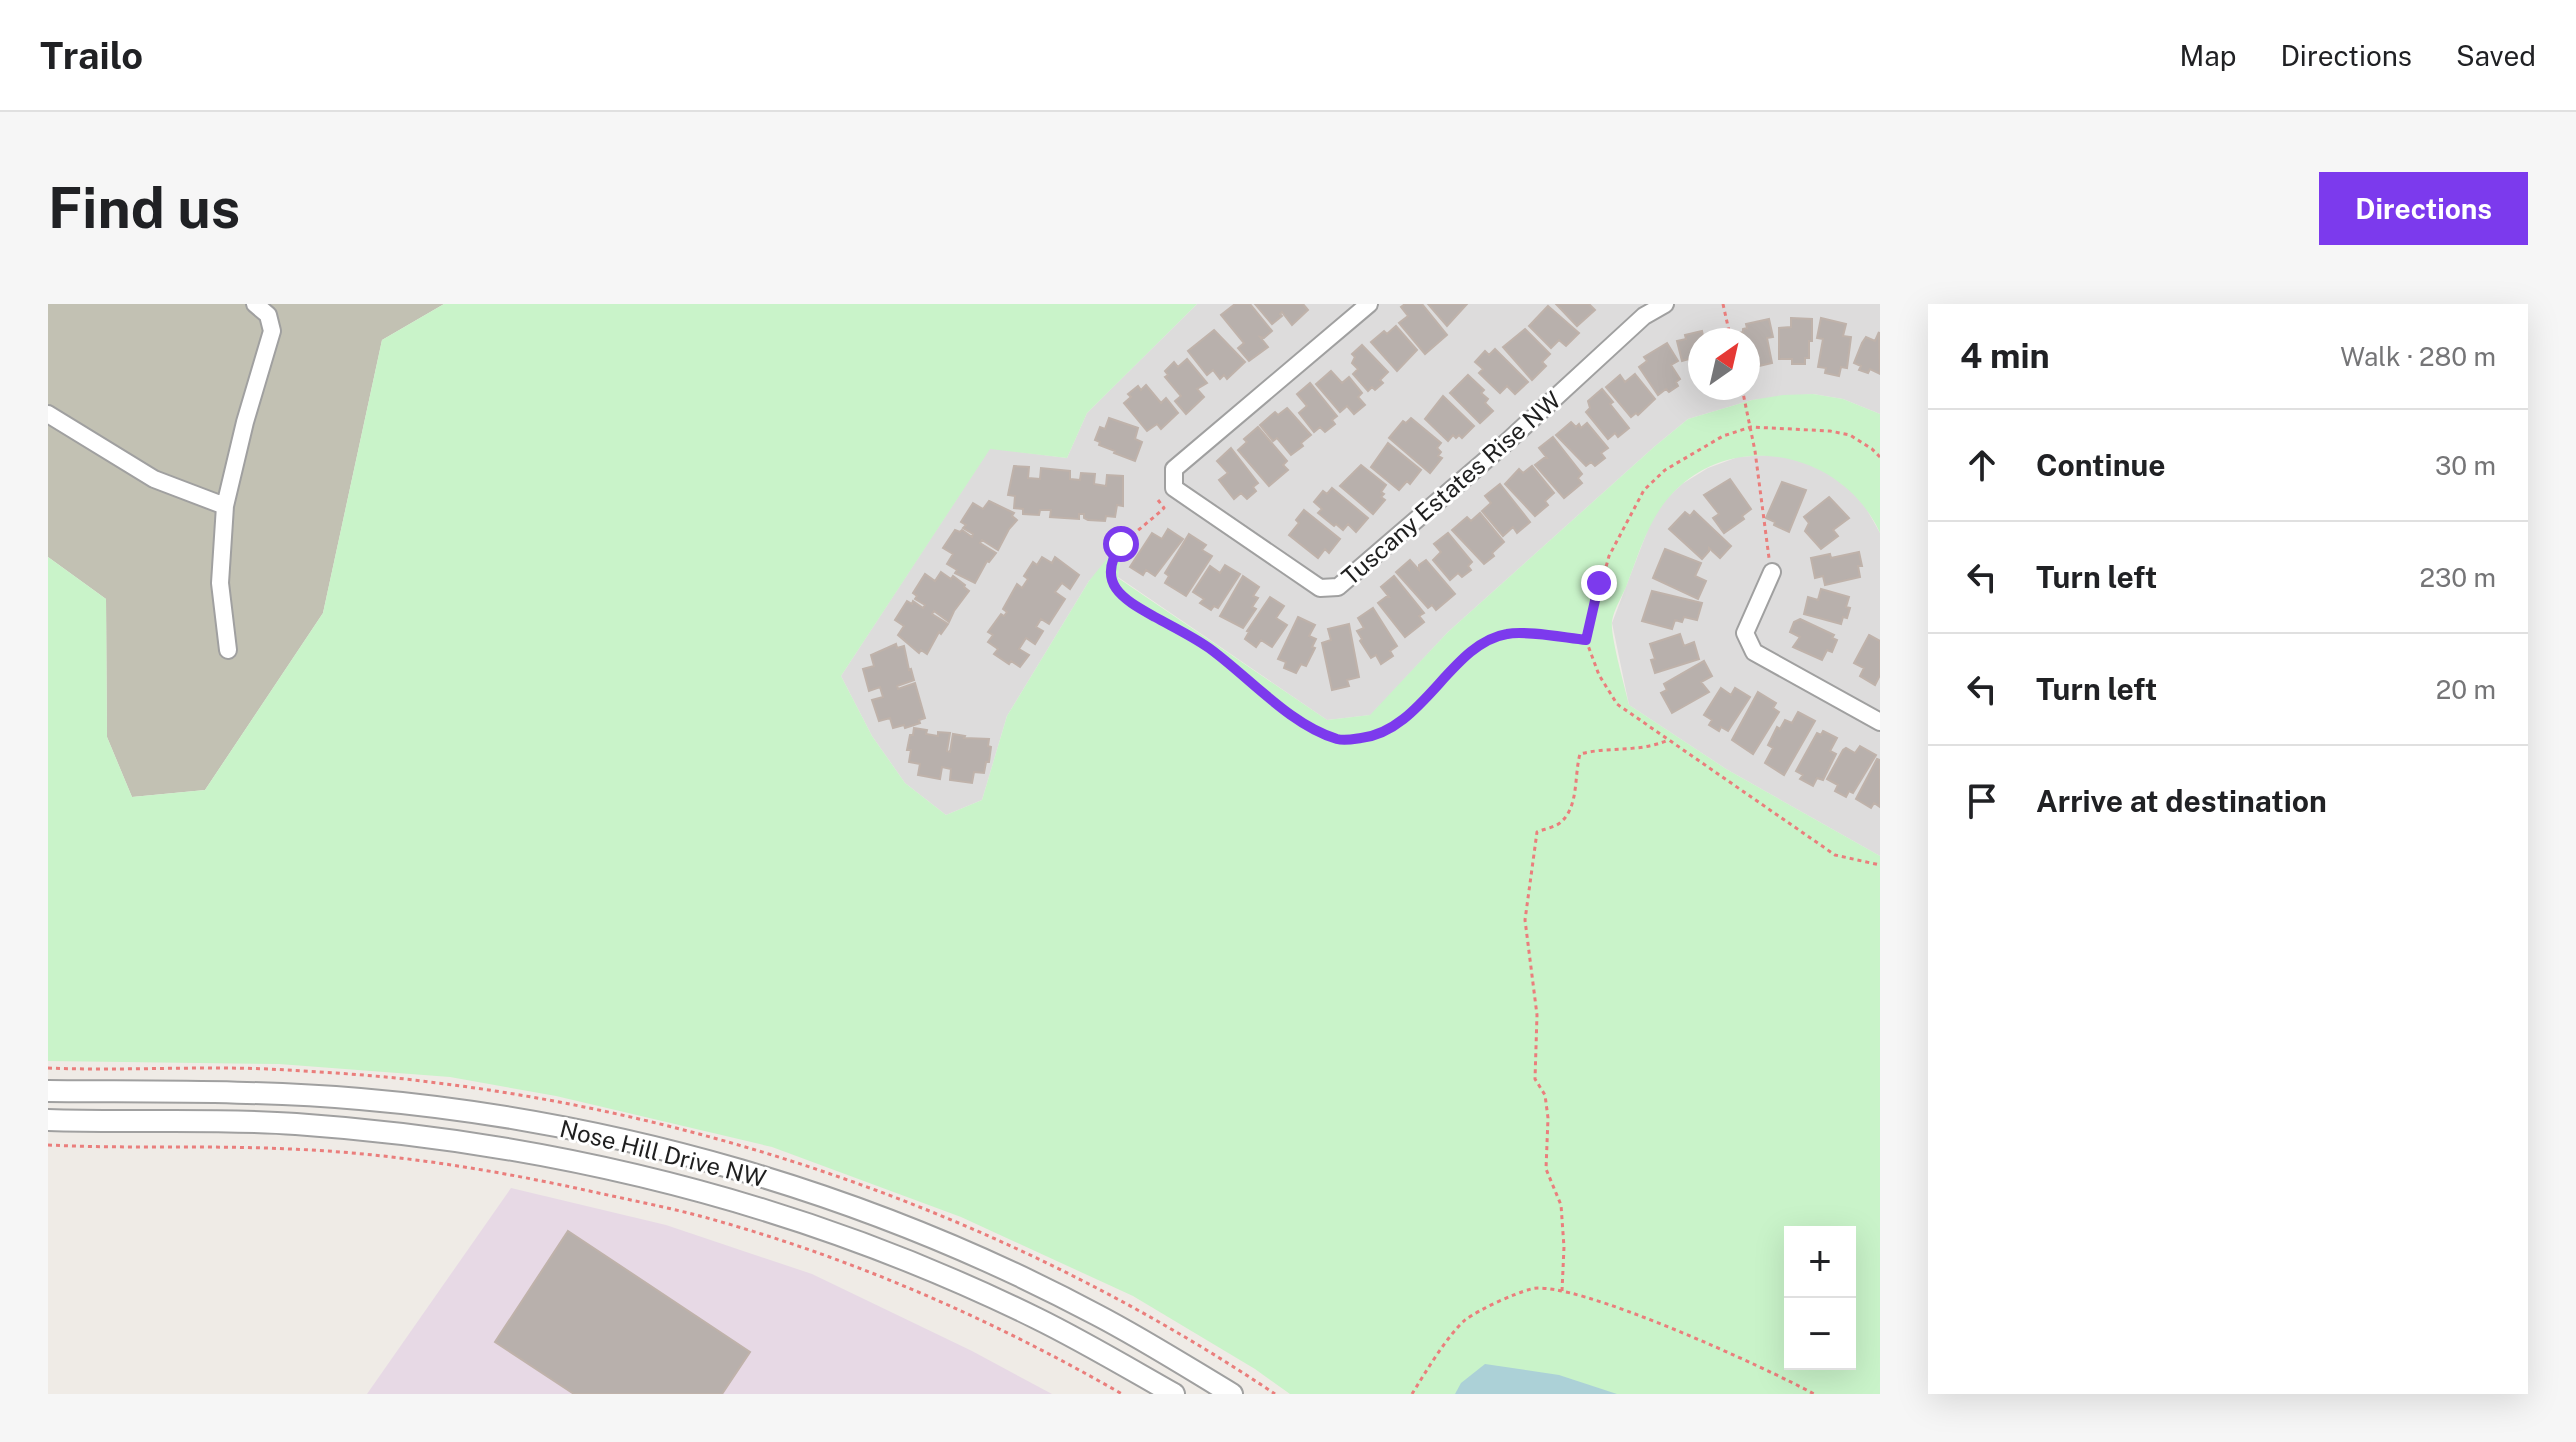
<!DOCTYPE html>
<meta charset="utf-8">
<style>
body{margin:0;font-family:"Public Sans",sans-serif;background:#f6f6f6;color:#202124}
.controls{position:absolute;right:24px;bottom:24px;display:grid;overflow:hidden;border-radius:0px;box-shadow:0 8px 32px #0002}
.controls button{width:72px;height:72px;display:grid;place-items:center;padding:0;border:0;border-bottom:2px solid #e0e0e0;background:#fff;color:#202124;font:40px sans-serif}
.compass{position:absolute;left:1640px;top:24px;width:72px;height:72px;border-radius:50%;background:#fff;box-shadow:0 8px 32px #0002;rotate:34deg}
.stop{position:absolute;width:24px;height:24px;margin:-18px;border:6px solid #7c3aed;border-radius:50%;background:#fff}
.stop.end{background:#7c3aed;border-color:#fff;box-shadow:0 2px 8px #0008}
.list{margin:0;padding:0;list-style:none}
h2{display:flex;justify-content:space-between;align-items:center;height:104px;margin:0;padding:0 32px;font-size:34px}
h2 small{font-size:26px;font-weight:400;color:#757577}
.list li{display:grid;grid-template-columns:52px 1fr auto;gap:24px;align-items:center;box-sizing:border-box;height:112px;padding:0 32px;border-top:2px solid #e0e0e0}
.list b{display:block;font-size:30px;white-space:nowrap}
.list em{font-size:26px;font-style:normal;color:#757577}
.icon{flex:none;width:44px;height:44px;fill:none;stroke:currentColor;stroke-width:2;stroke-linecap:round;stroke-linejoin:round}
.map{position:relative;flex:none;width:1832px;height:1090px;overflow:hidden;border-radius:0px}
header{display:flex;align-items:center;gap:48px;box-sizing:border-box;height:112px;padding:0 40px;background:#fff;border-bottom:2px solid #e0e0e0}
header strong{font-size:38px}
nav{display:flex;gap:44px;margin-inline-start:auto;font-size:28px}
.intro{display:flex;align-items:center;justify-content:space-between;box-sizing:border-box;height:192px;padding:0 48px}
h1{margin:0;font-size:56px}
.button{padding:20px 36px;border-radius:0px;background:#7c3aed;color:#fff;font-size:28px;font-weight:700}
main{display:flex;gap:48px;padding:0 48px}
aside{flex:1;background:#fff;border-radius:0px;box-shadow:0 8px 32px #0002}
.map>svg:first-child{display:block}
.residential{fill:#dddcdc;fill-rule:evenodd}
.industrial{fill:#e7d9e5}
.construction{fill:#c2c1b3}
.park{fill:#c9f3c9;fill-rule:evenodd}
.water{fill:#acd1d7}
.building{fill:#b8b0ac;stroke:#bfb2aa;stroke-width:2}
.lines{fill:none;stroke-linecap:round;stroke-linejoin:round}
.minor-casing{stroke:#a0a0a0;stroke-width:20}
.tertiary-casing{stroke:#a0a0a0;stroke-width:24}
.path{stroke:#ea7e7c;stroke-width:3;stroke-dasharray:4 4;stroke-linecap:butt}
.minor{stroke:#fff;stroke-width:16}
.tertiary{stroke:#fff;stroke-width:20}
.route{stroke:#7c3aed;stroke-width:10}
.labels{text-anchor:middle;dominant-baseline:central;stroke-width:6;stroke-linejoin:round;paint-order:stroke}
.street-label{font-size:24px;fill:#1f1f1f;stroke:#fff}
</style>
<header>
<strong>Trailo</strong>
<nav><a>Map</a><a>Directions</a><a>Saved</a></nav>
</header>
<div class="intro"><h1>Find us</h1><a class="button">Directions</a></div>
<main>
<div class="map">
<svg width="1832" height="1090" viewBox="0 0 1832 1090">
<rect width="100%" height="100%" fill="#efebe6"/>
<path class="residential" d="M1149 0H1832V110L1795 95 1765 90 1704 96 1640 115 1606 143 1400 328 1323 411 1279 416 1070 273 1073 250 1066 251 1041 277 959 412 934 496 898 511 857 479 824 432 793 372 942 144 1019 154 1039 109ZM1652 36H1700V84H1652Z
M1720 151 1748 155 1778 168 1803 186 1818 204 1832 229V552L1678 465 1581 401 1564 319 1602 220 1615 198 1634 180 1660 164 1690 153Z"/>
<path class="industrial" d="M463 884 618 921 764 970 924 1047 1004 1090H319Z"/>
<path class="construction" d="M0 0H396L334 36 275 309 157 486 84 493 59 433 58 295 0 253Z"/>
<path class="park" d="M396 0H1149L1039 109 1019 154 942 145 793 372 824 432 857 479 898 511 934 496 959 412 1041 277 1062 251 1073 250 1070 274 1279 416 1322 411 1400 328 1606 143 1640 115 1704 96 1735 91 1765 90 1795 95 1832 110V229C1798 153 1696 125 1632 182 1602 208 1592 247 1578 283 1573 294 1566 306 1564 317 1562 332 1577 383 1581 401L1678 465 1832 552V1090H1242L1207 1065 1085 992 913 913 724 843 508 792 402 773 231 760 0 757V253L58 295 59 433 84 493 157 486 275 309 334 36ZM1742 928H1802V1060H1742Z"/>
<path class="water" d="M1437 1060 1511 1071 1569 1090H1407L1413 1079Z"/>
<path class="building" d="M1187 0H1202L1224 27 1216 34 1212 33 1220 43 1201 57 1190 44 1196 39 1173 11Z
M1207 0H1255L1260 6 1244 21 1234 8 1232 10 1234 12 1224 20Z
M1357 0H1374L1399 31 1377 50 1351 19 1360 12 1353 3Z
M1380 0H1419L1399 22Z
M1508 0H1541L1547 6 1529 22Z
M1500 2 1531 29 1518 42 1511 36 1503 44 1481 22Z
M1743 14 1764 15V37H1761V54H1757V60H1744V55H1731V24L1743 23Z
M1773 14 1798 20 1795 32 1803 33 1799 64 1793 63 1791 72 1777 69 1778 64 1770 63 1775 35 1769 34Z
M1721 15 1725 33 1719 34 1724 59 1711 62 1710 58 1700 60V36H1689L1688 30 1695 28V25L1699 24 1698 20Z
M1348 22 1369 46 1349 67 1323 38 1336 27 1339 30Z
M1477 25 1502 50 1494 58 1498 62 1484 76 1455 43Z
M1166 26 1197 58 1179 75 1176 71 1172 75 1165 66 1159 71 1140 47Z
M1654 27 1656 36H1652L1650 76 1641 55 1634 57 1629 37 1638 35 1637 31Z
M1831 28 1832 70 1822 65 1820 69 1811 66 1813 62 1806 59 1814 39 1818 33 1827 37Z
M1619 39 1630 57 1623 61 1632 75 1628 78 1630 82 1621 88 1618 85 1610 91 1591 63 1599 57 1596 53Z
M1314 41 1340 68 1332 76 1335 79 1327 86 1324 83 1320 87 1305 70 1310 65 1304 59 1307 53 1304 50Z
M1447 45 1480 78 1467 90 1459 82 1452 89 1431 69 1435 65 1427 58 1437 47 1441 51Z
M1139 55 1159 79 1149 85 1156 93 1138 110 1127 97 1133 92 1117 73 1120 71 1117 67 1126 58 1130 63Z
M1283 67 1294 79 1301 73 1314 89 1310 93 1317 101 1306 110 1299 102 1292 108 1268 80Z
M1587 70 1607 95 1590 111 1588 109 1583 113 1558 83 1572 71 1577 78Z
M1420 71 1436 86 1433 89 1440 95 1437 99 1445 107 1432 119 1402 89Z
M1262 79 1289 112 1284 116 1287 120 1277 128 1272 123 1266 128 1251 109 1259 102 1249 90Z
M1098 81 1113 99 1118 94 1130 109 1113 125 1109 120 1099 127 1076 99 1083 93 1080 90 1090 82 1093 86Z
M1554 85 1565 98 1562 100 1581 124 1570 133 1567 129 1560 135 1538 108 1542 104 1540 97Z
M1395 92 1426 122 1414 134 1411 131 1408 134 1405 131 1400 137 1377 115Z
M1239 104 1263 131 1253 139 1255 142 1243 151 1229 134 1225 137 1212 121 1227 108 1230 111Z
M1061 114 1090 124 1087 135 1094 138 1087 157 1066 149 1067 147 1051 141 1052 138 1047 136 1052 123 1057 125Z
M1363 114 1393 139 1389 144 1393 148 1390 152 1394 154 1382 169 1341 134 1355 117 1358 119Z
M1523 118 1528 123 1531 120 1533 124 1539 119 1560 144 1553 149 1557 154 1547 162 1543 158 1538 162 1508 131Z
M1210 123 1239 157 1235 161 1240 166 1221 182 1190 146 1199 138 1196 135Z
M1505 133 1534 170 1530 174 1534 179 1516 194 1487 161 1496 154H1499L1491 144Z
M1340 139 1373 166 1362 180 1359 177 1351 186 1323 163Z
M1183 144 1210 179 1205 183 1208 187 1199 195 1193 189 1186 195 1171 176 1180 169 1169 157Z
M1313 161 1338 181 1333 188 1336 190 1333 193 1337 196 1325 210 1292 182Z
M966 162 981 163 980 174 992 175 993 164 1022 167V175L1032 176 1033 169 1047 170 1046 180 1058 182 1059 171 1075 172V202L1069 201 1067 213 1058 212 1057 217 1040 216 1036 214V210H1031V215L1002 213 1003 206H992L991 211 975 210V205L966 204 967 192 960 191Z
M1484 162 1506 189 1497 197 1500 201 1487 212 1457 180 1471 165 1475 169Z
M1682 175 1703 205 1694 212 1696 215 1676 229 1665 214 1671 210 1656 191Z
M1734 178 1758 186 1741 228 1726 221 1727 218 1718 214Z
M1452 180 1482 218 1469 229 1465 223 1455 232 1434 207 1443 199 1437 192Z
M1284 184 1320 214 1308 228 1300 220 1295 226 1288 220 1286 222 1270 209 1274 205 1266 198 1275 187 1279 190Z
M1781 193 1801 214 1785 226 1790 232 1773 245 1757 227 1761 219 1756 213Z
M941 197 966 209 964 212 969 216 961 225 950 246 934 236 932 239 948 249 941 258 939 257 927 279 907 269 909 266 899 260 905 250 895 244 907 226 912 228 914 226 924 233 925 230 915 224 918 221 913 218 925 199 935 205Z
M1256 206 1292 235 1281 249 1277 245 1270 254 1241 231 1251 219 1248 216Z
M1646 207 1683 242 1672 254 1661 244V247L1654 255 1621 225 1637 208 1642 212Z
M1432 209 1456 238 1444 249 1446 252 1436 260 1404 226 1419 213 1423 217Z
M1120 225 1135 235 1107 272 1098 266 1095 271 1082 263 1104 229 1114 235Z
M1400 229 1424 258 1420 262 1423 266 1414 273 1410 269 1402 276 1385 256 1393 248 1386 240Z
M1141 230 1158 241 1154 246 1164 252 1138 292 1117 279 1121 272 1117 269Z
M1617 245 1653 259 1647 272 1658 277 1650 295 1605 274Z
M1811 248 1814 262H1810L1812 273 1777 281 1775 272 1767 274 1763 254 1782 250 1783 254Z
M994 253 1004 259 1007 253 1031 271 1022 285 1014 279 1007 288 1017 295 1001 320 993 315 988 323 995 327 987 340 978 334 971 345 981 351 972 363 963 357 961 360 946 350 950 345 940 338 945 331 940 328 953 310 956 312 959 308 955 305 969 280 974 284 980 275 976 272 985 258 989 261Z
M1362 256 1371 266V261L1378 256 1407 290 1388 306 1384 301 1380 304 1348 268Z
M1177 261 1192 270 1170 304 1166 302 1163 306 1152 299 1156 295 1145 288 1162 262 1172 269Z
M893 268 903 275 905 272 917 281 916 283 921 287 906 307 901 318 886 307 884 310 900 320 893 330 891 328 879 350 873 346 871 349 850 331 856 322 847 316 859 297 864 300 865 297 875 304 877 301 867 295 869 292 865 289 877 270 887 277Z
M1195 272 1211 283 1205 292 1210 294 1204 303 1208 305 1195 324 1172 312Z
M1346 272 1376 309 1371 312 1376 318 1357 333 1330 299 1338 293H1341L1333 283Z
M1773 285 1801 293 1798 303 1802 304 1799 314 1795 313 1793 320 1756 310 1760 293 1770 296Z
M1604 287 1654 299 1649 316 1636 313 1634 318 1627 316 1624 325 1594 317Z
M1222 293 1236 302 1228 314 1239 321 1224 343 1213 336 1208 343 1197 335 1201 328 1199 327Z
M1325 304 1349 342 1342 347 1345 352 1333 360 1328 351 1323 354 1312 337 1314 335 1309 327 1316 324 1310 314Z
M1250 313 1267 321 1261 332 1268 335 1264 343 1267 344 1258 362 1253 360 1248 369 1236 364 1238 358 1230 355Z
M1752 315 1786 331 1784 334 1789 336 1784 348 1779 346 1774 356 1745 343 1752 333 1742 328 1746 318Z
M1301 320 1311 373 1299 376 1301 382 1284 386 1274 339 1283 336 1280 325Z
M1632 330 1636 342 1646 338 1651 355 1607 369 1603 356 1607 355 1602 340Z
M1821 331 1832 337V371L1827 381 1812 372 1816 364 1806 359Z
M848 340 849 344 856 342 861 366 863 365 866 376 849 382 850 385 867 379 877 414 871 416 872 419 857 424 856 421 845 424 842 414 831 417 824 396 835 393 832 383 821 387 815 365 826 362 823 351Z
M1656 357 1664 372 1653 378 1661 388 1624 409 1613 389 1619 386 1616 380Z
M1673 384 1683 391 1687 384 1702 393 1680 427 1673 423 1671 427 1661 421 1664 416 1656 411Z
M1710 388 1728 399 1725 404 1731 408 1705 450 1684 436Z
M1750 408 1767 417 1736 471 1717 459 1725 444 1720 441 1729 423 1732 425 1737 416 1744 419Z
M866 424 879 426 878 430 890 432V428L902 429 899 447 902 448 905 430 917 432 916 434 941 435 940 442 943 443 941 458H938L936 469 926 468 924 479 902 476 903 465 894 463 892 475 870 471 872 460 861 458 863 446H859L862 431H865Z
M1775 427 1789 434 1782 447 1788 450 1775 476 1769 474 1765 482 1752 475 1755 471 1748 467 1769 429 1773 431Z
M1812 442 1828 451 1805 489 1801 487 1798 493 1787 487 1790 481 1779 475 1795 446 1798 444 1807 449Z
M1829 455 1832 456V503L1826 499 1823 504 1808 495Z
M520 927 702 1048 674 1090H526L447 1038Z"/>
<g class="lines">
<g class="minor-casing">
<path id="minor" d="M1321 0 1126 165V184L1272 284 1290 283 1460 137 1596 12 1617 0
M0 110 106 175 177 202 197 118 224 27 220 11 207 0
M177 202 172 279 180 346
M1724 268 1697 329 1706 348 1832 418"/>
</g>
<g class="tertiary-casing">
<path id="tertiary" d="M0 787C104 788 208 786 312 795 568 817 822 890 1049 1011 1095 1035 1139 1063 1184 1090
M0 816C83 819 166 814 248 820 505 838 756 900 988 1014 1035 1037 1080 1064 1126 1090"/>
</g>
<path class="path" d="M1675 0 1683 36
M1694 84 1707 147 1721 254
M1832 153 1824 145 1802 131 1782 127 1703 123 1675 132 1617 166 1596 186 1561 252 1538 336 1551 371 1569 400 1787 551 1832 561
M1110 196 1116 204C1087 232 1037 256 1080 298L1158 342 1258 422 1293 436 1331 432 1359 412 1430 342 1459 330 1538 336
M0 764C73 767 147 762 221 765 274 768 329 771 382 778 681 814 978 922 1227 1090
M0 841C80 845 161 841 242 845 344 849 447 866 546 888 582 896 618 903 652 912 800 952 942 1014 1074 1090
M1514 987 1516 943 1513 901 1498 865 1500 814 1497 791 1487 775 1489 711 1477 616 1489 528C1496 525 1508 523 1513 518 1531 502 1526 472 1532 450 1562 442 1591 449 1620 436
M1364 1090C1377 1069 1399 1032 1417 1016 1432 1005 1465 990 1483 985 1524 974 1723 1066 1766 1090"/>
<use href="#minor" class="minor"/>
<use href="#tertiary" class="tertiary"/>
</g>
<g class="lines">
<path class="route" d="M1073 240C1047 280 1075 295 1107 313 1125 323 1144 332 1161 344 1201 373 1242 421 1289 435 1297 437 1306 435 1313 434 1375 427 1403 339 1459 330 1478 326 1518 334 1538 336L1551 279"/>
</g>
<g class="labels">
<g class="street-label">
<text transform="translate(1403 184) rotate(-41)">Tuscany Estates Rise NW</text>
<text transform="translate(615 849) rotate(14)">Nose Hill Drive NW</text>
</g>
</g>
</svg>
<div class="controls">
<button>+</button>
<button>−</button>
</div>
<svg class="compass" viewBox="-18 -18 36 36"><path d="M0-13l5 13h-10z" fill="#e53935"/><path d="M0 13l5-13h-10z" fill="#757577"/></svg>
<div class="stop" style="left:1073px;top:240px"></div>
<div class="stop end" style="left:1551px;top:279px"></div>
</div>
<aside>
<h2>4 min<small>Walk · 280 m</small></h2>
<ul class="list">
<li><svg class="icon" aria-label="ahead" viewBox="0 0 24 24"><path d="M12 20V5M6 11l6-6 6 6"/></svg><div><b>Continue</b></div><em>30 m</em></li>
<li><svg class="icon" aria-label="left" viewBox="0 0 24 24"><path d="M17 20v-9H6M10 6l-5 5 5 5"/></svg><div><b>Turn left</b></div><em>230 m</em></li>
<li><svg class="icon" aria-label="left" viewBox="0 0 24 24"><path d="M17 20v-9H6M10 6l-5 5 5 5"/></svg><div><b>Turn left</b></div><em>20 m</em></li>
<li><svg class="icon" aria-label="arrive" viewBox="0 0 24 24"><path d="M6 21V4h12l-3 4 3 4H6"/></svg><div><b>Arrive at destination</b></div></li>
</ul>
</aside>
</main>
